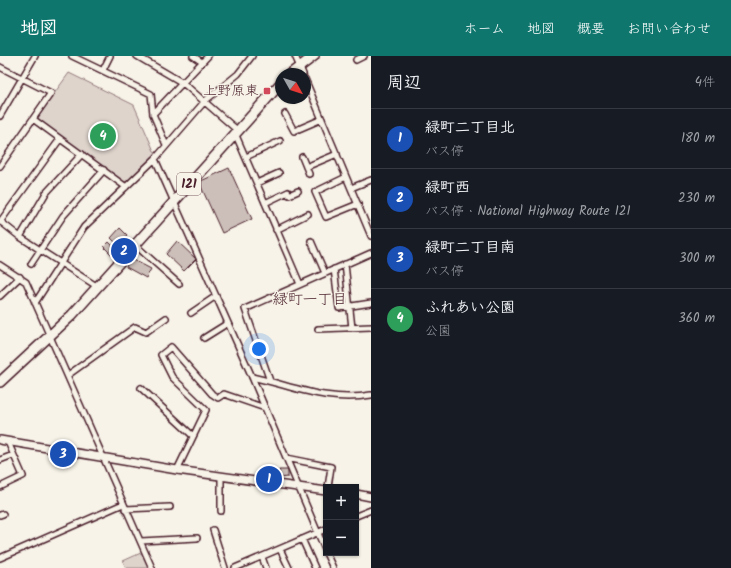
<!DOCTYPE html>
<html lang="ja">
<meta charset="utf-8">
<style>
body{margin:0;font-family:Kalam,"Klee One",sans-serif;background:#242831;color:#f1f3f6}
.controls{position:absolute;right:12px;bottom:12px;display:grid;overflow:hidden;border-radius:0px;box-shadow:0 1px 3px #0004}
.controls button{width:36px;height:36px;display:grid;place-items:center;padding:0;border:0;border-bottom:1px solid #363941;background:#171b24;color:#f1f3f6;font:20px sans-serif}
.compass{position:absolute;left:275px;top:12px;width:36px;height:36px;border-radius:50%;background:#171b24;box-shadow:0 1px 3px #0004;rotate:129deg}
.you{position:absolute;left:259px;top:293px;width:14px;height:14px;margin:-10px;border:3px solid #fff;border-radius:50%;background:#1a73e8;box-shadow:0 0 0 6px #1a73e833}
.badge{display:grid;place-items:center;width:26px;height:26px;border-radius:50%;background:#0f766e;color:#fff;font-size:13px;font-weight:700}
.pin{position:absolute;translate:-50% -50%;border:2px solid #fff;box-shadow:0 1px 4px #0006}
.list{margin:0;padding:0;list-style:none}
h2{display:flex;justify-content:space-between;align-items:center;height:52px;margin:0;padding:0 16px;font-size:17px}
h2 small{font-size:13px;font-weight:400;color:#9ea1a6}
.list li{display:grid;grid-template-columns:26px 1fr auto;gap:12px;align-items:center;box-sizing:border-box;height:60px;padding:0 16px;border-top:1px solid #363941}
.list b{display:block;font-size:15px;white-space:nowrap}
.list p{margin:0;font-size:13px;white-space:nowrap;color:#9ea1a6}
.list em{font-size:13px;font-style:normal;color:#9ea1a6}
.map{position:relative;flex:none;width:371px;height:512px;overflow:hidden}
header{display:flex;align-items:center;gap:24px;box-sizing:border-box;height:56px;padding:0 20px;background:#0f766e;color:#fff}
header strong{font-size:19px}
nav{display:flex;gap:22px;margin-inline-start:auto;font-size:14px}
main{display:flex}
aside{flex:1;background:#171b24}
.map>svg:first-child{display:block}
.green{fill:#ded4cc;stroke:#947a7c}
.building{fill:#ccbfb9;stroke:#4a1f2b}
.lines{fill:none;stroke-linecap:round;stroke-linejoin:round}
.street-casing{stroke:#4a1f2b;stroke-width:8}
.secondary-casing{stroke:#4a1f2b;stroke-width:10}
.highway-casing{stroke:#4a1f2b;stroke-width:12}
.street{stroke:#f7f3e8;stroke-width:5}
.secondary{stroke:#f7f3e8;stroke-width:7}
.highway{stroke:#f7f3e8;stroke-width:9}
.poi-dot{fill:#d1495b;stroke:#f7f3e8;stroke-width:1.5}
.labels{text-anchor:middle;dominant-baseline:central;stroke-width:3;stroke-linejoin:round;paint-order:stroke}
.shield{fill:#f7f3e8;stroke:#7e5f64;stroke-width:1}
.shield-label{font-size:13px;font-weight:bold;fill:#4a1f2b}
.poi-label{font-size:14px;fill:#4a1f2b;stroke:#f7f3e8;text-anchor:end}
.neighbourhood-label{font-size:15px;fill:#4a1f2b;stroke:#f7f3e8}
</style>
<header>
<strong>地図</strong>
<nav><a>ホーム</a><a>地図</a><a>概要</a><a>お問い合わせ</a></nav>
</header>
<main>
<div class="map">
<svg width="371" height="512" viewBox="0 0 371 512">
<rect width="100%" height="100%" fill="#f7f3e8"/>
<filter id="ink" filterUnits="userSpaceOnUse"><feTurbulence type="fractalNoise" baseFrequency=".025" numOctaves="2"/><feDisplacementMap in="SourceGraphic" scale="8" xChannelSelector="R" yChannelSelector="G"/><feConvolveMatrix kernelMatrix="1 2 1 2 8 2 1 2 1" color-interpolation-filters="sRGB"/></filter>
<g filter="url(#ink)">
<path class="green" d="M69 17 134 49 154 95 157 96 128 126H123L38 64 37 61Z
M143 496 150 512H126L123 505Z"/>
<path class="building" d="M229 112 252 163 222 177 199 126Z
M120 172 127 179 118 189 111 182Z
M177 185 196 203 184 215 166 198Z
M109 186 117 194 112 199 104 191Z
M130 202 151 213 146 222 126 211Z
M279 414H288V421L280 422Z"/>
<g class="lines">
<g class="street-casing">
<path id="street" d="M72 0 151 38 153 58 166 89
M137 0 183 27 237 74
M193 0 202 6
M295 0 303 18
M356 4 364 0
M0 11 51 37 0 110
M103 14 110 0
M305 23 371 180
M153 58 208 0
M285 58 294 75 322 63
M0 60 35 0
M33 63 126 131
M235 77 300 228
M246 101 280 85
M302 101 309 118
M155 103 252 321 326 496
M306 111 337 98
M346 121 315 136 326 161 358 148
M257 127 279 117
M351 132 371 124
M265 147 288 136 289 139 298 135
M0 165 20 181 98 231
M0 166 60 83
M276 174 308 158
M20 181 46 137 82 98
M311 185 325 217
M135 189 179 228
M31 208 63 160 104 114
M345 208 352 272
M0 209 26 226 152 512
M334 213 339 252 371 247
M0 240 20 221
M35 247 84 171 155 103 205 45 238 18 252 0
M191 257 216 240
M318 273 371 271
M204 282 228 267
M68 319 135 271 146 276 166 262
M252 321C293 330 328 347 371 339
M270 325 245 253 371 197
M141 332 193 380
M286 402 331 411 328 431
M0 404 13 399
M177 414 206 354 172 321 161 299 171 291 212 338 218 342 224 338 265 352
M221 420V455
M0 431 23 420 8 386
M125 453 170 451
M0 459 3 458
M356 460 371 454
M213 474 225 512
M302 483 315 512
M141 485 197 482
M280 493 289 512
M326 497 333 512
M262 501 266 512
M0 502 123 448
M235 512 326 473"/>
</g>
<g class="secondary-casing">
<path id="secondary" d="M0 384 177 414 326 435
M356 438 371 441"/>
</g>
<g class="highway-casing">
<path id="highway" d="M290 18 314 0
M0 326 72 259 281 27"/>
</g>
<use href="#street" class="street"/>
<use href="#secondary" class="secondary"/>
<use href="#highway" class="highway"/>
</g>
</g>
<rect class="poi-dot" x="263" y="31" width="8" height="8" rx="2"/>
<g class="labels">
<rect class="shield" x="177" y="117" width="24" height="22" rx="3"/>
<g class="shield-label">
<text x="189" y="128">121</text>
</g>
<g class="poi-label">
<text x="259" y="35">上野原東</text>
</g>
<g class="neighbourhood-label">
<text x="310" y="244">緑町一丁目</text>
</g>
</g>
</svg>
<div class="controls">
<button>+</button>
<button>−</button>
</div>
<svg class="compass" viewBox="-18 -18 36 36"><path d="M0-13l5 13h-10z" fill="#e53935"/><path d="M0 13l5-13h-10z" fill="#9ea1a6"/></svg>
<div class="you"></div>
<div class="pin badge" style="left:269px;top:423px;background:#1a4fb4">1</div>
<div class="pin badge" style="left:124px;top:195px;background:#1a4fb4">2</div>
<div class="pin badge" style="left:63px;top:398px;background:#1a4fb4">3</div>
<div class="pin badge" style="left:103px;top:80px;background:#2e9e5b">4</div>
</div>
<aside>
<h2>周辺<small>4件</small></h2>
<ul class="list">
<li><span class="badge" style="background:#1a4fb4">1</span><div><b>緑町二丁目北</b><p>バス停</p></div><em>180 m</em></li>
<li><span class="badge" style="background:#1a4fb4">2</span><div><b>緑町西</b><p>バス停 · National Highway Route 121</p></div><em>230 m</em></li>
<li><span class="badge" style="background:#1a4fb4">3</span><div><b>緑町二丁目南</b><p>バス停</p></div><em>300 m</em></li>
<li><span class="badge" style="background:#2e9e5b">4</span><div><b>ふれあい公園</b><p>公園</p></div><em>360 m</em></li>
</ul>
</aside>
</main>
